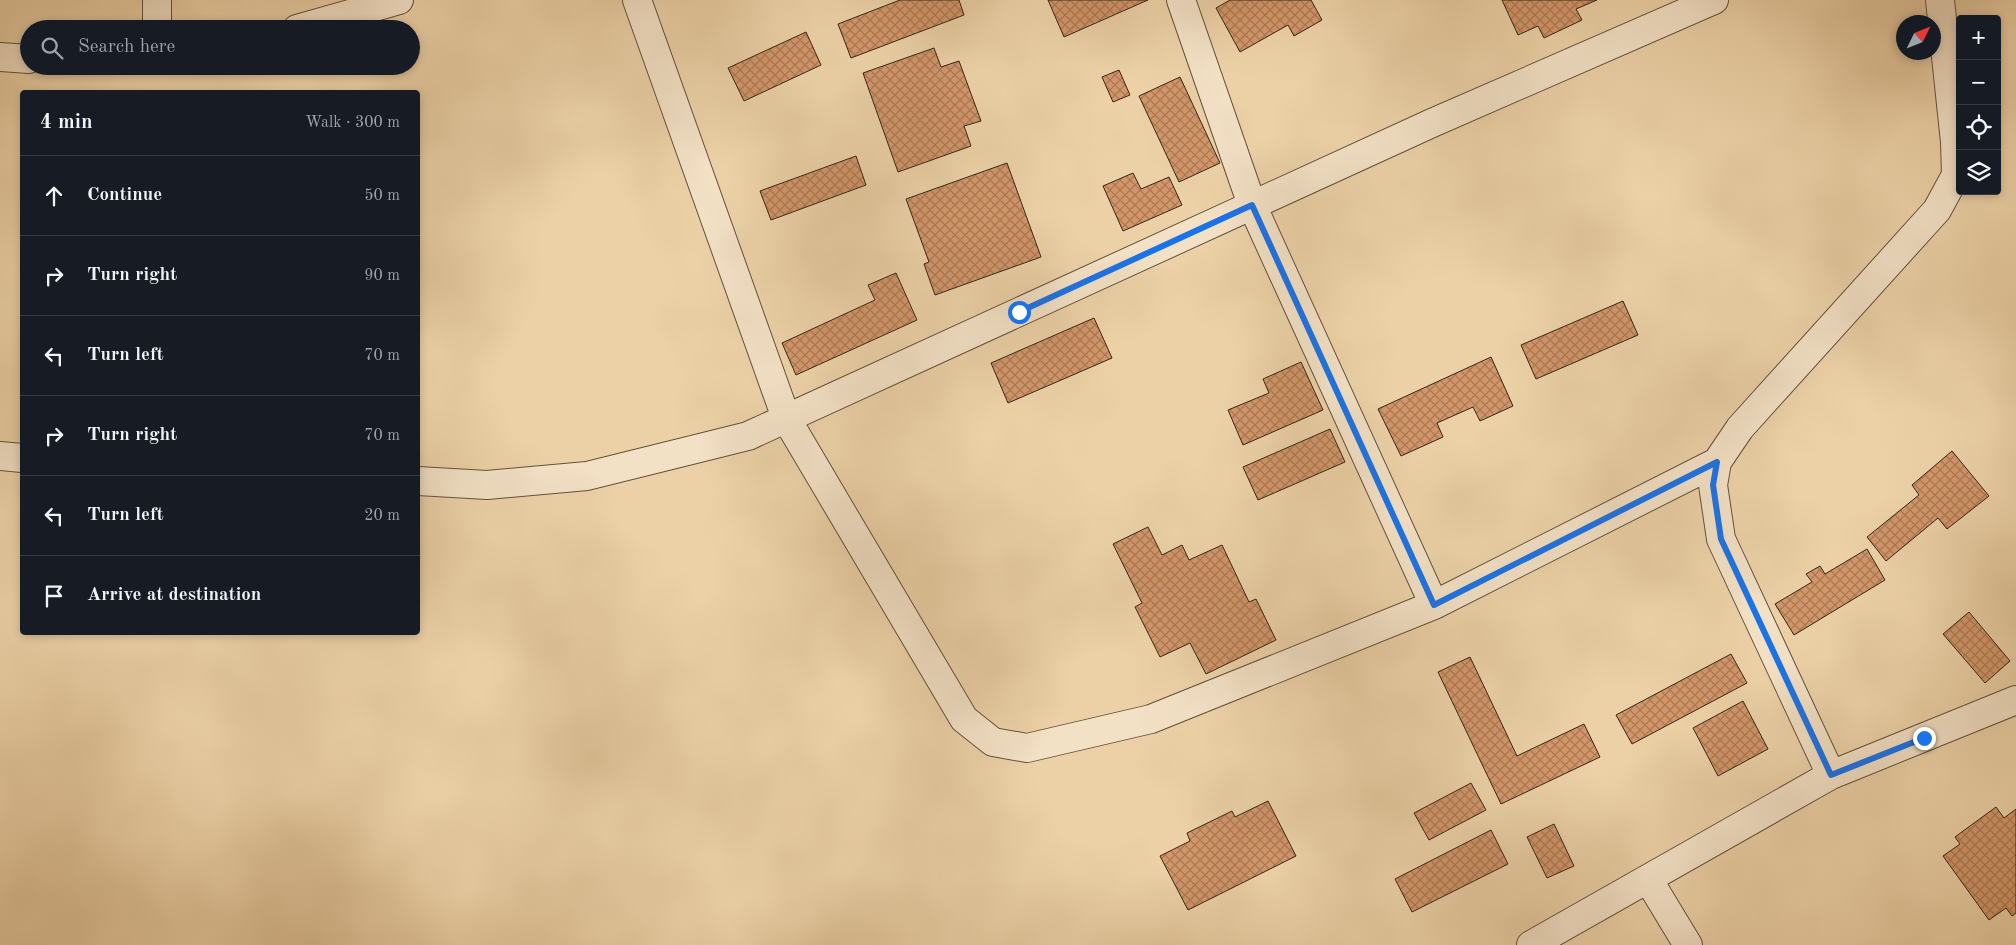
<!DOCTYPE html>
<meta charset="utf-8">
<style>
body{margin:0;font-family:"Old Standard TT",serif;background:#20242c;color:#f1f3f6}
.controls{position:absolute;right:15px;top:15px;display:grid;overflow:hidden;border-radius:5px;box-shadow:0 2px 8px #0003}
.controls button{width:45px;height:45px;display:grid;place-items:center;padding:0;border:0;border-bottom:1px solid #363941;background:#171b24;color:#f1f3f6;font:25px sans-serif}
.compass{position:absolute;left:1896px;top:15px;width:45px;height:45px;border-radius:50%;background:#171b24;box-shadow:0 2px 8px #0003;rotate:47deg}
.stop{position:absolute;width:15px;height:15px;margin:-11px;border:4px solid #1a73e8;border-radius:50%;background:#fff}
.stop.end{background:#1a73e8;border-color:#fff;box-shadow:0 1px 5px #0008}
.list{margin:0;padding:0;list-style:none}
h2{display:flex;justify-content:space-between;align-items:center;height:65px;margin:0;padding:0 20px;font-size:21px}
h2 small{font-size:16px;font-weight:400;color:#9ea1a6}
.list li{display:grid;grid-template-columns:32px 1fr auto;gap:15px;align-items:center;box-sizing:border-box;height:80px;padding:0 20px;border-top:1px solid #363941}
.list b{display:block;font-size:19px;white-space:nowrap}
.list em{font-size:16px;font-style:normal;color:#9ea1a6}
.icon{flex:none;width:28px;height:28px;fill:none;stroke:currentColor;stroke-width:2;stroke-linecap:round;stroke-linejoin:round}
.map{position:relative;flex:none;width:2016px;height:945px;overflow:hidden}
.search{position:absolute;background:#171b24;box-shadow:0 2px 8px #0003;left:20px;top:20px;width:400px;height:55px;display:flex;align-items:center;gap:12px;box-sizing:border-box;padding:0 18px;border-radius:28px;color:#9ea1a6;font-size:19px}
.panel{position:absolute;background:#171b24;box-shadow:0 2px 8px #0003;left:20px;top:90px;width:400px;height:545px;border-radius:5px}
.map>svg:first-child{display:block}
.building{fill:url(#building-cross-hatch);stroke:#342718}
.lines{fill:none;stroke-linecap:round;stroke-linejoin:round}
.minor-casing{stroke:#62523c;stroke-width:30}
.minor{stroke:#f3e1c6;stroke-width:28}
.route{stroke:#1a73e8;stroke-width:6}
</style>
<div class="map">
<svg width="2016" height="945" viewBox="0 0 2016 945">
<defs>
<pattern id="building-cross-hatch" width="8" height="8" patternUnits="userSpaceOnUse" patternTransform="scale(1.25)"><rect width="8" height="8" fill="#d29669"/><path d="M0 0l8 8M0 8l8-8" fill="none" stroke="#ab7a55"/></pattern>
</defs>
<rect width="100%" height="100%" fill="#ecd1a7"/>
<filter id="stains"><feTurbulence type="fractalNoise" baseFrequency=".004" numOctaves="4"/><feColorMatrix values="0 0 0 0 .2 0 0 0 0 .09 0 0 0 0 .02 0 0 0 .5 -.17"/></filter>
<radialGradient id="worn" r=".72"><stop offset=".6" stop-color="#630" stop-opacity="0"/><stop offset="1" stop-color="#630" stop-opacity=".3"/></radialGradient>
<path class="building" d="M900 0H959L964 15 851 58 838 24Z
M1048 0H1148L1064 37Z
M1230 0H1311L1322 20 1294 36 1288 25 1240 52 1216 8Z
M1502 0H1597L1576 9 1582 20 1544 38 1538 26 1518 35Z
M806 32 821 65 744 101 728 68Z
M934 48 941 67 959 61 981 121 964 126 971 146 898 172 863 73Z
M1119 70 1130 95 1113 102 1102 77Z
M1180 77 1220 163 1179 182 1139 96Z
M856 156 866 185 771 220 760 191Z
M1007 163 1041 257 935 295 924 264 929 262 906 199Z
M1133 173 1141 189 1169 177 1182 205 1123 231 1103 186Z
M896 273 917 320 796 375 782 343 875 300 868 285Z
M1623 301 1638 335 1536 379 1521 345Z
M1094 318 1112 358 1008 403 991 363Z
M1491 357 1513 406 1480 421 1473 407 1437 423 1443 437 1401 456 1378 409Z
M1301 362 1323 410 1243 445 1228 410 1269 393 1263 379Z
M1330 429 1345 462 1258 500 1243 467Z
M1952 451 1989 496 1947 529 1938 518 1886 561 1867 537 1919 495 1912 485Z
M1148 527 1162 555 1182 545 1189 560 1222 545 1249 602 1256 599 1276 640 1206 674 1190 643 1160 657 1135 607 1142 603 1113 544Z
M1867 549 1885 580 1794 635 1775 604 1812 582 1806 574 1820 566 1825 574Z
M1969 612 2010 661 1985 683 1943 634Z
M1731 654 1747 683 1632 744 1616 715Z
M1470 657 1517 756 1584 724 1600 757 1501 804 1438 672Z
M1743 701 1768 749 1718 776 1693 728Z
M1471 783 1486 810 1429 840 1414 813Z
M1268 801 1296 856 1188 910 1160 856 1190 841 1187 833 1232 811 1235 817Z
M1996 807 2004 818 2016 809V913L2012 916 2006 908 1989 920 1943 856 1960 844 1955 837Z
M1554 824 1574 866 1547 878 1527 837Z
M1491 830 1508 864 1412 912 1395 879Z"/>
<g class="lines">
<g class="minor-casing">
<path id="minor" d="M157 0V29
M637 0 786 418 964 719 993 742 1027 748 1151 719 1434 605 1717 462
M1181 0 1252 205 1434 605
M297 29 399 0
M0 57 29 59
M0 456 22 458
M418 481 487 485 587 476 748 436 1432 123 1714 0
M1831 775 1721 539 1713 485 1717 462 1740 428 1937 210 1956 175 1955 142 1940 0
M1648 879 1688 945
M1531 945 1831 775 2016 700"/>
</g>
<use href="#minor" class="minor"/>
</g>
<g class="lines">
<path class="route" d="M1019 312 1252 205 1434 605 1717 462 1713 485 1721 539 1831 775 1924 738"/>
</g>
<rect width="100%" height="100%" filter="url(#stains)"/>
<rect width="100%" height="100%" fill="url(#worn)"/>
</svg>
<div class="controls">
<button>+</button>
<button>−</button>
<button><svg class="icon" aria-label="locate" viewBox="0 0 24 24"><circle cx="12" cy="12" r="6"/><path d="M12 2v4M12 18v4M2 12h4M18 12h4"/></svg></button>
<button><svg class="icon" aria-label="layers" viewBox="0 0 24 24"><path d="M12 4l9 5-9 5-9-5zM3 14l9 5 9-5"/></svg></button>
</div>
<svg class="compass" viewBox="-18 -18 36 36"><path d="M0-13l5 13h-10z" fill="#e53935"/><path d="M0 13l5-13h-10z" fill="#9ea1a6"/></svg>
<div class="stop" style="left:1019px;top:312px"></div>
<div class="stop end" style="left:1924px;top:738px"></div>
<div class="search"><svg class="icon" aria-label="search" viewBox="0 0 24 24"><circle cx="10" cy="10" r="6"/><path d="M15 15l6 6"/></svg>Search here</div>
<section class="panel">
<h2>4 min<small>Walk · 300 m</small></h2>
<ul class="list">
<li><svg class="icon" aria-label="ahead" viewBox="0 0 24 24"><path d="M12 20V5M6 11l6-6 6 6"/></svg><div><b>Continue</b></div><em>50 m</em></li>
<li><svg class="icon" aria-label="right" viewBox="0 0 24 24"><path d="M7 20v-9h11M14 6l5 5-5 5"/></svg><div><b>Turn right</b></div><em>90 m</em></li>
<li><svg class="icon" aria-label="left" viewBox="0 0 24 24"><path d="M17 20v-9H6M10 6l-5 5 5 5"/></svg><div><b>Turn left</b></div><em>70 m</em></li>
<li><svg class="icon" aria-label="right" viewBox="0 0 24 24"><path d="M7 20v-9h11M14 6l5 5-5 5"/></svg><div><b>Turn right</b></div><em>70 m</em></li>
<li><svg class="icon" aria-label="left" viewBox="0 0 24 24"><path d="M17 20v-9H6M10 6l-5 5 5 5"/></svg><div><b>Turn left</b></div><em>20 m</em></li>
<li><svg class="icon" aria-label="arrive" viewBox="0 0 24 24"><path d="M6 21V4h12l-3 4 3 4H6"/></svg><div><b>Arrive at destination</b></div></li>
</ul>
</section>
</div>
